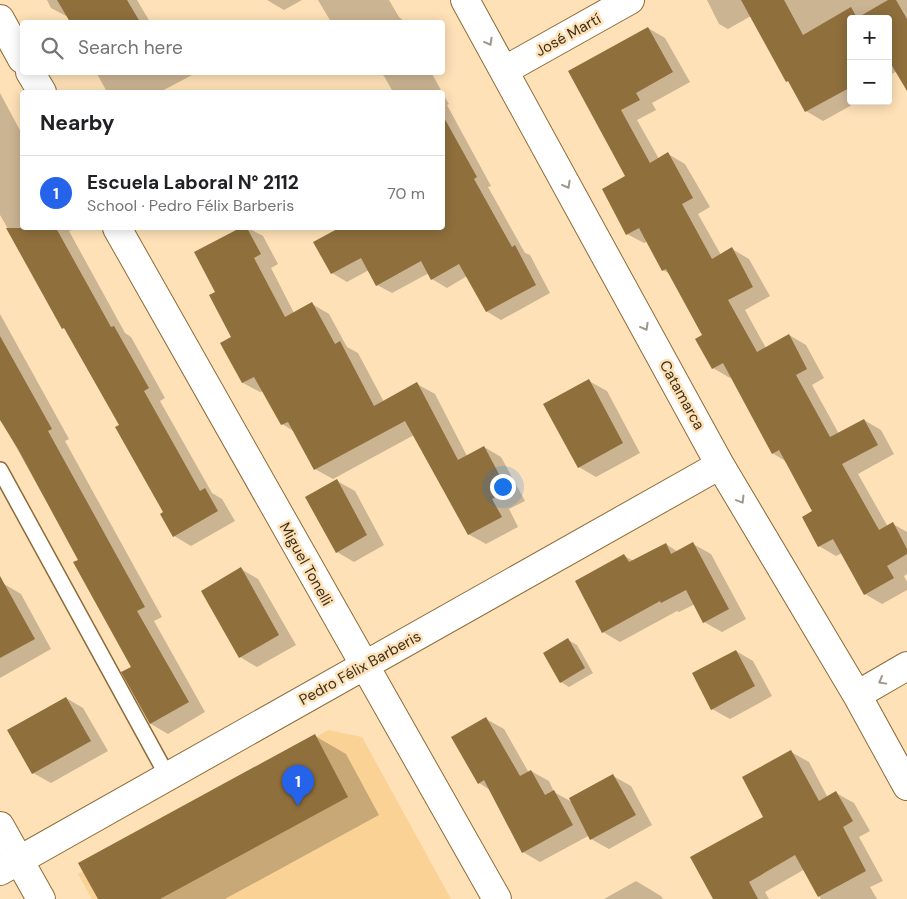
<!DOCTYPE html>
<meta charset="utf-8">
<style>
body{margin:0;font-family:"DM Sans",sans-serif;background:#f6f6f6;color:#202124}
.controls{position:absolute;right:15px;top:15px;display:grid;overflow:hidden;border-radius:5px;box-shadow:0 2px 12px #0003}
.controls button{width:45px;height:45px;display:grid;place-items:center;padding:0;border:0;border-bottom:1px solid #e0e0e0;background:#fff;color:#202124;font:25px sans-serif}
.you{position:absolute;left:502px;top:486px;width:18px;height:18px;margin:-12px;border:4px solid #fff;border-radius:50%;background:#1a73e8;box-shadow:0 0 0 8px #1a73e833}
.badge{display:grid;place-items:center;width:32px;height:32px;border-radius:50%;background:#2563eb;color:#fff;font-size:16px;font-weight:700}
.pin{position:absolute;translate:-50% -41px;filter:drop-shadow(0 1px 2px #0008)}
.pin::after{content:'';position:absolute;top:26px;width:18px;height:15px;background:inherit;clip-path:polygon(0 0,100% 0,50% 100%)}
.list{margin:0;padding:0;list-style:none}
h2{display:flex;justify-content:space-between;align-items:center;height:65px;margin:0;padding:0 20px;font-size:21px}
h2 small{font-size:16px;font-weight:400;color:#757577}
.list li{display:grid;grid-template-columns:32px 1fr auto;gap:15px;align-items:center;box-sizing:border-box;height:75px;padding:0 20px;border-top:1px solid #e0e0e0}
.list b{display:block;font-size:19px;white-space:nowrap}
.list p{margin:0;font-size:16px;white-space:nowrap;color:#757577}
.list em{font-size:16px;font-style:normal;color:#757577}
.icon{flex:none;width:28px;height:28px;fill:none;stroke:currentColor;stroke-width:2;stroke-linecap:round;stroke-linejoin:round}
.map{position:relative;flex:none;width:907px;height:899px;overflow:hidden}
.search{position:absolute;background:#fff;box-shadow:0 2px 12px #0003;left:20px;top:20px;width:425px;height:55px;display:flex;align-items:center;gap:12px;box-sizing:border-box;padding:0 18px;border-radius:5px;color:#757577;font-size:19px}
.panel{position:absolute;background:#fff;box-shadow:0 2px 12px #0003;left:20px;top:90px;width:425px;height:140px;border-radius:5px}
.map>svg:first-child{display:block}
.built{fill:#fad295}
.shadow{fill:#0003}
.building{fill:#8f6f3c}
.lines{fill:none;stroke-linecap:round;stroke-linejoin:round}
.lane-casing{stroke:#8c6c39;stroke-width:18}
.street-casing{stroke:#8c6c39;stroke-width:30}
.lane{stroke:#fff;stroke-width:15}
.street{stroke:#fff;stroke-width:28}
.oneway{stroke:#9e978c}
.labels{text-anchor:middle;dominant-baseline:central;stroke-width:5;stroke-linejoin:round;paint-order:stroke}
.street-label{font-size:15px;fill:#3c2f19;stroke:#fee1b7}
</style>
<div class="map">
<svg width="907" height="899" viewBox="0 0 907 899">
<rect width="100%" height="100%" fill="#fee1b7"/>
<path class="built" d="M328 730 362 737 451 899H92L78 874Z"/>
<path class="shadow" d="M47 0H137L150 22H71L68 17 51 8Z
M267 0H302L284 10Z
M318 0H389L399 17 405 22H331Z
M707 0H907V66L888 76V19H851V98L848 99 852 105 823 121 806 111 791 83 787 81 751 16 728 29 719 24Z
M648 28 665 38 690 82 652 103 656 110 637 120 659 159 668 154 685 164 710 207 698 214 721 255 732 249 749 259 770 296 745 310 766 348 789 335 806 345 824 378 812 385 839 434 864 420 881 430 894 454 858 474 888 527 893 524 907 532V574L904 576 907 582V590L882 604 865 594 842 553 836 556 819 546 814 511 787 462 772 453 732 377 730 378 713 368 704 335 670 274 663 270 648 241 644 243 627 234V177L570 72Z
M96 72H193L194 74 160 92H107Z
M378 72H431L442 92H393L384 76Z
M0 93 22 134V228H75L69 231 125 333 131 337 165 398 160 401 212 493 222 499 235 521 191 546 174 536 162 514 164 513 121 425 0 215Z
M442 93 449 104 447 105 491 186 488 187 525 253 530 255 550 293 501 320 486 311 467 276 447 288 432 279 429 273 392 293 377 285 369 270 347 282 332 273 315 242 342 228H442Z
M243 228H248L263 236 278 264 271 268 294 313 312 304 329 314 347 347 358 353 384 402 417 384 435 394 467 456 484 447 501 457 525 501 509 509 518 527 486 544 468 534 414 435 333 479 315 469 295 432 282 424 264 391 260 392 243 383 222 344 233 338 217 293 196 253Z
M0 314 69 439 65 441 162 617 154 621 205 712 168 734 151 724 123 673 133 667 79 560 0 418Z
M589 381 607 391 640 453 596 477 579 467Z
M337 481 355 491 384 545 354 562 337 552Z
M666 544 678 552 693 544 711 554 746 619 722 632 704 622 695 604 679 612 677 611 620 642 603 632 624 556 634 561Z
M241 569 258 579 296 645 257 667 240 657Z
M4 584 21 594 51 649 0 678V586Z
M568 640 577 645 593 673 569 687 561 682Z
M736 651 753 661 772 696 730 719 712 709Z
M66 698 83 708 108 751 51 783 33 773 9 731Z
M486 719 504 729 529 773 531 771 549 781 554 792 572 802 613 776 631 786 652 825 609 849 591 839 590 835 540 862 523 852 490 790 479 783Z
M315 736 346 754 379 815 225 899H99Z
M791 752 809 762 828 798 836 793 854 803 870 831 859 837 883 881 870 887 877 899H821L805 869 765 892 769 899H714L765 817Z
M636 881 661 896 663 899H604Z"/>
<path class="building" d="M57 0H127L140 22H70Z
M741 0H784L803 35 851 7 857 18 888 0H896L907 19V91L888 59V19H851V87L805 112 788 81 786 82Z
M648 27 673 72 636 93 640 100 621 110 650 163 668 152 693 198 682 204 712 259 732 247 753 287 728 300 757 352 789 334 807 369 796 375 830 437 864 419 878 445 842 464 879 530 893 522 907 549V554L887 566 894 578 864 595 833 539 818 547 802 517 812 511 779 450 772 454 723 363 712 369 695 339 702 335 666 269 662 271 639 228 626 235 602 189 625 176 568 71Z
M442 114 477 177 474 179 512 247 515 245 536 285 486 312 459 264 431 280 421 261 376 286 361 258 331 274 313 242 339 228H442Z
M6 228H56L111 327 114 326 149 388 144 391 200 491 205 488 218 511 173 537 160 514 163 512 115 427 119 425 64 328 62 329Z
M240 228H247L261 254 254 258 285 317 312 302 335 344 340 341 374 406 417 382 458 460 484 446 508 491 492 499 502 517 468 535 405 421 314 470 288 422 281 425 254 377 242 383 220 343 231 337 209 295 215 292 194 252Z
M0 336 52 429 48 431 145 607 137 611 189 702 150 724 121 672 131 667 73 562 78 560 18 449 0 420Z
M589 379 623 443 578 468 543 404Z
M337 479 367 535 336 553 305 497Z
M693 542 729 609 703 623 686 590 661 603 660 601 602 633 575 581 624 554 629 562 666 543 671 554Z
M241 567 279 635 239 658 201 591Z
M0 576 35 639 0 658Z
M568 638 585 668 560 683 543 653Z
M736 650 755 686 711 710 692 673Z
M66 697 91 741 32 774 7 730Z
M486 717 520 776 531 770 545 795 554 790 573 825 522 853 484 780 478 784 451 737Z
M315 734 348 797 160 899H98L78 863Z
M791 750 819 801 836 791 853 821 843 827 866 871 818 897 795 855 749 882 758 899H713L690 857 763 817 742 777Z
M613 774 636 815 590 840 569 798Z"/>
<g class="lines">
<g class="lane-casing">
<path id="lane" d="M0 470 168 777"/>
</g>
<g class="street-casing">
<path id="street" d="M465 0 720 465 857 695 907 786
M0 19 22 59
M505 70 630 0
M30 72 42 92
M117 228 497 899
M857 695 907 666
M0 826 41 899
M0 871 720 465"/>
</g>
<use href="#lane" class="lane"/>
<use href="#street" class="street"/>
</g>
<defs><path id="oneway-chevron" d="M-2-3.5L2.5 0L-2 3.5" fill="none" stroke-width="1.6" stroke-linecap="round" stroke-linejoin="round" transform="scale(1.25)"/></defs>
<g class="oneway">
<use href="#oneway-chevron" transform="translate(489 42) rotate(61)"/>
<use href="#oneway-chevron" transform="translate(567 185) rotate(61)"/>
<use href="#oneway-chevron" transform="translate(645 327) rotate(61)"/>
<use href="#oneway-chevron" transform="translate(741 500) rotate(59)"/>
<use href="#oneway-chevron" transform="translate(882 681) rotate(151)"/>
</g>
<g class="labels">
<g class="street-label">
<text transform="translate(568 35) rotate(-29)">José Martí</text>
<text transform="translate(682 395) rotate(61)">Catamarca</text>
<text transform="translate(306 564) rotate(61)">Miguel Tonelli</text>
<text transform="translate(360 668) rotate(-29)">Pedro Félix Barberis</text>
</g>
</g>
</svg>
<div class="controls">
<button>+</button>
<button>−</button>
</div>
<div class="you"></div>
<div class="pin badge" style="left:298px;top:806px">1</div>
<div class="search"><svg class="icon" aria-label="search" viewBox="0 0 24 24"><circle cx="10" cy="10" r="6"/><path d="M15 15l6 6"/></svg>Search here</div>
<section class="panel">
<h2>Nearby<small></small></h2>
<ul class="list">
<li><span class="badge">1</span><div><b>Escuela Laboral N° 2112</b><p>School · Pedro Félix Barberis</p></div><em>70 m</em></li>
</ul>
</section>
</div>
